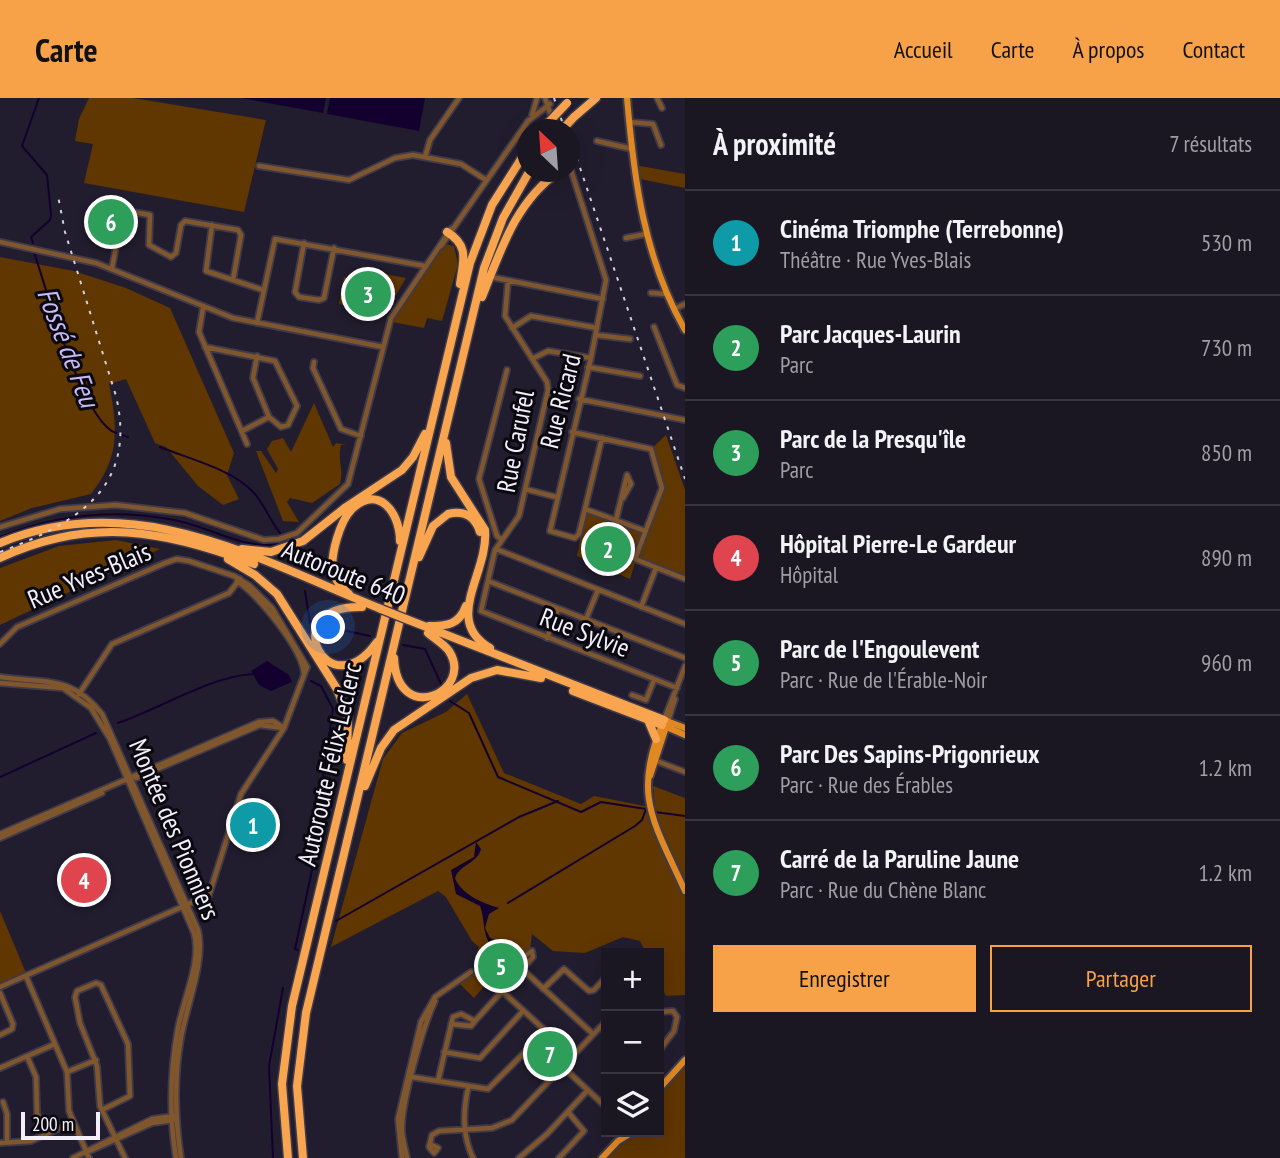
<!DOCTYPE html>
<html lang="fr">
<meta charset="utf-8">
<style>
body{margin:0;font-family:"PT Sans Narrow",sans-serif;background:#27232f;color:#f1f3f6}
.controls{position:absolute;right:21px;bottom:21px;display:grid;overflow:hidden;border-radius:0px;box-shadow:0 7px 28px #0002}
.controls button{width:63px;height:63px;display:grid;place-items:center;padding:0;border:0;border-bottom:2px solid #383540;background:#1a1622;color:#f1f3f6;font:35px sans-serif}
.compass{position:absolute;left:517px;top:21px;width:63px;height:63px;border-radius:50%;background:#1a1622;box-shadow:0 7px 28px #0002;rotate:335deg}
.scale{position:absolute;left:21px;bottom:18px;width:79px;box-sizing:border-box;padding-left:7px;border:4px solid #f3f0fc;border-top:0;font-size:19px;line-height:24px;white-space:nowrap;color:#f3f0fc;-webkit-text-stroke:5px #0b0910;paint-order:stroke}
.you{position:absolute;left:329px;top:530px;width:24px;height:24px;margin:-18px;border:5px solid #fff;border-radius:50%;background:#1a73e8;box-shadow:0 0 0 10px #1a73e833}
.badge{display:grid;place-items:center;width:46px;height:46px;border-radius:50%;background:#f7a149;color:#fff;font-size:23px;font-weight:700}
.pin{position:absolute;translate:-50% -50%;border:4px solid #fff;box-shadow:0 2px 7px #0006}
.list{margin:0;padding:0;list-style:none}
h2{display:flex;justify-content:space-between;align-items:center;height:91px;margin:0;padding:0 28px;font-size:30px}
h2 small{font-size:23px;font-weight:400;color:#9f9fa5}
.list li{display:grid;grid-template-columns:46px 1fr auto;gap:21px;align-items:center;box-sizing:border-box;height:105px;padding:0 28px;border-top:2px solid #383540}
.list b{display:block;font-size:26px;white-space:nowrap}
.list p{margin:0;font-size:23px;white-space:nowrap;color:#9f9fa5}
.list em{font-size:23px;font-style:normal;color:#9f9fa5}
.actions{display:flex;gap:14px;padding:21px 28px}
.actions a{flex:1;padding:16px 0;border:2px solid #f7a149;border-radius:0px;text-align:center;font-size:24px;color:#f7a149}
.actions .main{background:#f7a149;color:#111}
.icon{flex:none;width:38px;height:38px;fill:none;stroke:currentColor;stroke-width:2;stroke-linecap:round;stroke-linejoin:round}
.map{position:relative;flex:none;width:685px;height:1060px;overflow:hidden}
header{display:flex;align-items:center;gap:42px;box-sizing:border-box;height:98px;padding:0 35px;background:#f7a149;color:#111}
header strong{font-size:33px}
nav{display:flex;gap:38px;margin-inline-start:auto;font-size:24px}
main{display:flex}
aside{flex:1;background:#1a1622}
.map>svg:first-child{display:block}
.green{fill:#603601}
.water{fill:#13002f}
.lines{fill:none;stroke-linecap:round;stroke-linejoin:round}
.stream{stroke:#13002f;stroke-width:2}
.minor-casing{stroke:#3f3b4b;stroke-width:8}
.major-casing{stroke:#3f3b4b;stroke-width:10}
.highway-casing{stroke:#3f3b4b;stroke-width:11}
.minor{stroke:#80562d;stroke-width:4.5}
.major{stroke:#e08923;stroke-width:6}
.highway{stroke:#f9a44f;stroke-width:8}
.rail{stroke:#d3d0dd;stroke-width:2;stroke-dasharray:3.5 7;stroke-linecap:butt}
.highway-bridge-casing{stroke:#3f3b4b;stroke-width:11;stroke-linecap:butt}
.highway-bridge{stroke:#f9a44f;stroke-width:8}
.labels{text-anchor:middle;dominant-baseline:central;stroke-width:6;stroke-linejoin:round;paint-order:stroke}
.street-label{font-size:26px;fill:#f3f0fc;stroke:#0b0910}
.water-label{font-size:28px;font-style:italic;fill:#c8b9f7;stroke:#0b0910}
</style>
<header>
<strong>Carte</strong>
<nav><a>Accueil</a><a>Carte</a><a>À propos</a><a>Contact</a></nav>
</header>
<main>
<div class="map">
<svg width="685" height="1060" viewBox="0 0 685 1060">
<rect width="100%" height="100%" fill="#221d2e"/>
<path class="green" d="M89 0H133L266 22 244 114 84 85 93 46 75 43 79 21Z
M634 67 685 76V90L635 80Z
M445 146 454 148 458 166 442 223 427 220 424 230 392 224Z
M0 159 74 173 126 190 170 210 234 355 227 377 239 401 223 407 198 388 166 349 155 345 126 281 109 286C118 331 120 359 91 396L32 410 0 423Z
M357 171 406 180 385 215 339 206 344 179 355 181Z
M314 305 333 349 336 345 346 347H341C337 364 344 369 340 386L312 405 290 400 287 404 299 424 283 423 256 353H261L276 375 278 371 267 351 272 343 283 340 291 354Z
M666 337 685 392V478L637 459 665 390 652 350Z
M585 411 645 433 630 481 577 458C581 442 581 428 585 411Z
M116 442 160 451 0 527V470L59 448Z
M467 596 504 675 581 706 594 698 655 710 653 688 685 700V897L666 898 659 883V855H646L640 843 623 839 585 855 553 853 532 836 530 851 522 857V868L497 895 486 886 474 900 458 884 481 868 476 858 479 849 472 843 446 799 438 793 331 849 383 661 402 635 446 614Z
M0 813 26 875 0 886Z
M546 936 571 958 554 977 529 954Z
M685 964V1060H605L637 1034H659V994Z"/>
<path class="water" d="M241 0H326L323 15Z
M330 0H425L419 33 327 16Z
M267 563 289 577 292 584 271 593 259 587 251 573Z
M476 744 481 751C477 766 460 766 455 780 461 796 482 805 499 810L489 816 485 830 490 840 499 844 496 851C481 842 486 823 480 808L456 796 451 772 474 759Z"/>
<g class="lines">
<path class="stream" d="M33 145 31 139 50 122 51 117 47 77 22 48 39 0
M34 154C46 190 83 324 116 335
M122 337 128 339
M160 349C189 361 232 371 253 394 264 405 270 423 280 435
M0 439C57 416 113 410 174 422 213 429 248 456 288 444
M298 453 302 470
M305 493 310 525
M323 528 370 538
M403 547 425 551 441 586
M450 603 469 615 498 679 581 714 601 704 646 711 642 722 635 728 508 805
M118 625C162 610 208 579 253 576
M0 679 96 635
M655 714 685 718
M336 823 519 719 558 703
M298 852 295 851 325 712 322 685 333 611 321 588 311 583
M273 1060 269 968 283 890"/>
<g class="minor-casing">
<path id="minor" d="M545 0 556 32
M657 0 662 10
M532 17 537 0
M629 24 653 26 661 47
M597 43 632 51
M425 59 430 42 459 0
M259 68 349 82 395 60 413 57 461 66 486 82
M570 69 606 182 591 260 550 433 575 440 579 436 602 340
M212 127 206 173 263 192
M119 135 103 127 104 109 150 117 149 147 171 159 176 155 181 127 185 123 238 132 241 137 233 182
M626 140 646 136
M0 144 96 165 233 220 383 249
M304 145 295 194 299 199 319 202 324 200 334 150
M441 148 528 23 550 6
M112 170 123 111
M496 180 603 201
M508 183 505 218 547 284 548 292 519 418 495 452 481 513 677 590
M651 195 667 196
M203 210 199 234 247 346
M674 211 685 206
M257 225 275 141 425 168
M654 229 677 287 685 290
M512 230 531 218 597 230
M596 237 630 241
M205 249 275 263 297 308 288 327 281 329 269 319 242 333
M257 258 253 280 269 319
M532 261 548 253 591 260
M314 264 313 270 341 331 361 338
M588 269 640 278
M579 301 685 322
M572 334 651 351 662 390 635 461 685 481
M525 391 556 399
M585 411 645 433
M616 422 627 377 631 386 623 400
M0 429 60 411 116 407 185 415 264 442 279 441 297 435 348 386 391 220 451 131
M502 442 497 438 479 381 507 272
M496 451 685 526
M237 483C258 496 303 552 304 576
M488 483 685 560
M641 509 656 470
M586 521 598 492
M547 540 558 511
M0 546 17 529 165 465 177 461 189 463 234 478 250 488 272 510 307 569 284 630 241 696 209 797 0 889
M0 579C45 586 70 576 102 616L198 832C206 862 186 909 181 940 174 979 175 1020 181 1060
M0 585 63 590 91 610 110 641 194 835C202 863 183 902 178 930 170 973 169 1017 176 1060
M79 596 112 546 229 495 240 481
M632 597 646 602 654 582
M664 622 685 568
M668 623 675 601
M654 662 685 674
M136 680 260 627 283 630
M0 736 259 624 273 623 284 630
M0 740 102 695
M606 862V869
M522 871 593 936
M26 878 67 974 69 1013 89 1060
M543 891 564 871 589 893 594 892 606 879
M502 893 573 958
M0 895 13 926 12 931 0 937
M659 914 673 913 677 919 674 933 659 953
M451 926 471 928 475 923C494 902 514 880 533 859L532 853 523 859 528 865
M444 954 480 960 523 913
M526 954 554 979
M27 958 36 979 37 1015 46 1037
M0 970 55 946
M564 970 606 1009
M67 974 96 962
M412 979 488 991 546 933
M438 983 453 919 461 916 475 923
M468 990C463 1014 462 1037 473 1060
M3 1004 7 1016V1044
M102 1012 130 998 128 946 101 887 96 885 77 893 75 899 80 925 97 968 100 1008 102 1012 125 1060
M0 1045 31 1043 73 1024
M432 1047 438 1050 434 1055 429 1049 432 1037 439 1033 492 1030 512 1022 606 923
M87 1054 152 1025 173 1022
M73 1060 152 1021 174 1018
M402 1060 398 1021 421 924 435 899 471 874
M407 1060C405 1049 401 1038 402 1027 403 1000 423 928 435 903
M519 1060 547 1036 588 992
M559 1060 584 1033 568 1014"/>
</g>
<g class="major-casing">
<path id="major" d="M627 0C634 82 644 160 685 232
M664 628 685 637
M685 630 664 622C631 697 654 724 685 793
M650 678 668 623
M659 991 685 962
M602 1060 618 1043 633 1034"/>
</g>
<g class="highway-casing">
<path id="highway" d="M574 19 596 0
M447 134C470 148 463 163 460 186
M482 199C501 152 515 105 558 74
M446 345 451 379 485 432C489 475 442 522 490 550
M0 445C135 389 257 461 381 511
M242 451 271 454 303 443 346 409 402 372 413 359 425 336
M419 459 433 428 448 416C464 412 475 418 480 434
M0 460C90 418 165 432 254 466
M228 461 255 477 277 496 337 591 348 619 347 662
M349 496C342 490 335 483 333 474 330 457 340 423 352 411 378 386 400 414 400 443
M362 509C274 507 328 613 377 544
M406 521 664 622
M429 528C447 528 459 527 466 508
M394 560C397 629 475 594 449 553 444 546 435 541 428 535
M573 593 662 627
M648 622 656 641
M365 688 381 650 394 632 471 580 497 572 541 580
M288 1060 282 986 292 908 470 165 492 107 528 50
M303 1060 297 988 306 915 484 170 503 120 529 74"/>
</g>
<use href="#minor" class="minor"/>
<use href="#major" class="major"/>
<use href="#highway" class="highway"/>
<path class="rail" d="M554 0 565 32
M570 40 685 381
M0 454C74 426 138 392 116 298L65 134 58 98"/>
<g class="highway-bridge-casing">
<path id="highway-bridge" d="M545 28 567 5
M562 32 574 19
M381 511 406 521"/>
</g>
<use href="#highway-bridge" class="highway-bridge"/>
</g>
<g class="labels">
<g class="street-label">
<text transform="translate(560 303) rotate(-76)">Rue Ricard</text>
<text transform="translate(515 343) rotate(-79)">Rue Carufel</text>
<text transform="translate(344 474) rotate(22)">Autoroute 640</text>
<text transform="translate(89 477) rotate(-23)">Rue Yves-Blais</text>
<text transform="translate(585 534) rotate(21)">Rue Sylvie</text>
<text transform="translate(329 666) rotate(-77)">Autoroute Félix-Leclerc</text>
<text transform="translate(175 731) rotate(67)">Montée des Pionniers</text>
</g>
<g class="water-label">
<text transform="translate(69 249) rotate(69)">Fossé de Feu</text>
</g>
</g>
</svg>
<div class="controls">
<button>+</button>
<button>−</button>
<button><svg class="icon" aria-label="layers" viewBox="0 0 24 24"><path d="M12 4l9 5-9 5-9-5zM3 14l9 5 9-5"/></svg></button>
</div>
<svg class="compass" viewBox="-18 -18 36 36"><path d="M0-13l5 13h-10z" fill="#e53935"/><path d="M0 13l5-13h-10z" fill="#9f9fa5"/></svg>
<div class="scale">200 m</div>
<div class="you"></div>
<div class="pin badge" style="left:253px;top:727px;background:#0f9aa8">1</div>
<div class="pin badge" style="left:608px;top:451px;background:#2e9e5b">2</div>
<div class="pin badge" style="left:368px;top:196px;background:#2e9e5b">3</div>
<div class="pin badge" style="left:84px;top:782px;background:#e0444e">4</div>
<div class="pin badge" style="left:501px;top:868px;background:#2e9e5b">5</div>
<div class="pin badge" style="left:111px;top:124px;background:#2e9e5b">6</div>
<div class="pin badge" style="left:550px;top:956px;background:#2e9e5b">7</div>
</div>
<aside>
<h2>À proximité<small>7 résultats</small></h2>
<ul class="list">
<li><span class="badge" style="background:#0f9aa8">1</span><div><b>Cinéma Triomphe (Terrebonne)</b><p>Théâtre · Rue Yves-Blais</p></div><em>530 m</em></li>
<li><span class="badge" style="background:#2e9e5b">2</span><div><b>Parc Jacques-Laurin</b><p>Parc</p></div><em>730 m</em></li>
<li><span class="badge" style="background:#2e9e5b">3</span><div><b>Parc de la Presqu'île</b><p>Parc</p></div><em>850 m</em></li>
<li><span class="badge" style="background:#e0444e">4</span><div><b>Hôpital Pierre-Le Gardeur</b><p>Hôpital</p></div><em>890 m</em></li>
<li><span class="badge" style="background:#2e9e5b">5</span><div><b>Parc de l'Engoulevent</b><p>Parc · Rue de l'Érable-Noir</p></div><em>960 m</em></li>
<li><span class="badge" style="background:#2e9e5b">6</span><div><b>Parc Des Sapins-Prigonrieux</b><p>Parc · Rue des Érables</p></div><em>1.2 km</em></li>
<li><span class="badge" style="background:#2e9e5b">7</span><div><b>Carré de la Paruline Jaune</b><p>Parc · Rue du Chène Blanc</p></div><em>1.2 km</em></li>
</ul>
<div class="actions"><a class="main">Enregistrer</a><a>Partager</a></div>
</aside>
</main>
